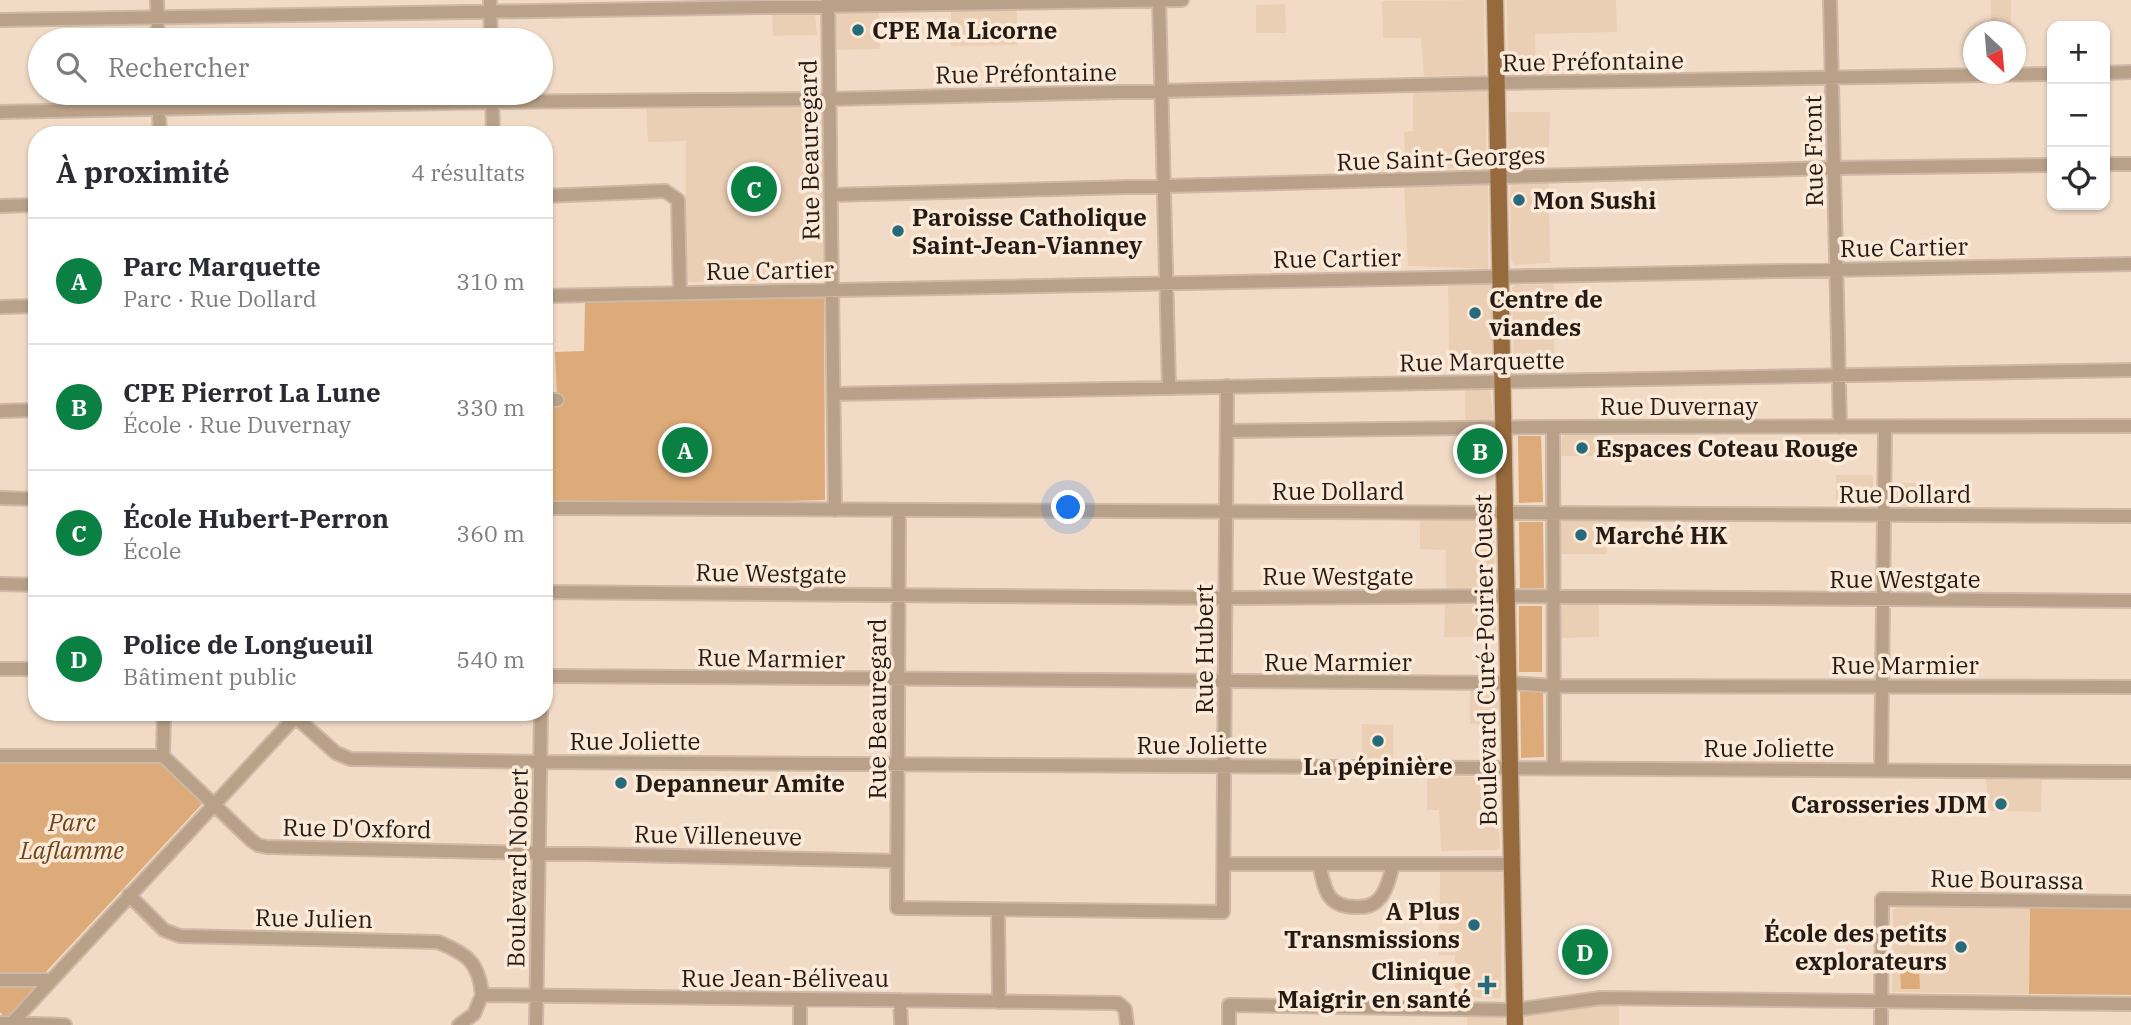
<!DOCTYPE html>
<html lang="fr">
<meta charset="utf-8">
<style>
body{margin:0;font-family:"IBM Plex Serif",serif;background:#f2f2f3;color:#2b2b33}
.controls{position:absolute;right:21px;top:21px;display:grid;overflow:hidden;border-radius:14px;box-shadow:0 2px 5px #0004}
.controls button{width:63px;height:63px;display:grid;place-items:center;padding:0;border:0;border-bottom:2px solid #e1e1e2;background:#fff;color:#2b2b33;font:35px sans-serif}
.compass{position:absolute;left:1963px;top:21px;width:63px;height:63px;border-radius:50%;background:#fff;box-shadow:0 2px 5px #0004;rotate:154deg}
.you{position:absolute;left:1069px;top:508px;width:24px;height:24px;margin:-18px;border:5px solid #fff;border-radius:50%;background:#1a73e8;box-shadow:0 0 0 10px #1a73e833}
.badge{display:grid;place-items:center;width:46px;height:46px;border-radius:50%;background:#0b8043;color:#fff;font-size:23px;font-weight:700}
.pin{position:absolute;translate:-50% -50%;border:4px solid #fff;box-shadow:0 2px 7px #0006}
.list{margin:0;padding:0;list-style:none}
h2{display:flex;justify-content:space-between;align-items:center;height:91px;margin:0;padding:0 28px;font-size:30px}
h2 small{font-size:23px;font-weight:400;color:#7c7c81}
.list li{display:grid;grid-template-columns:46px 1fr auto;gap:21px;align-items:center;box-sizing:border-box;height:126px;padding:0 28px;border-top:2px solid #e1e1e2}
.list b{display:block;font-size:26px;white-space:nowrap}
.list p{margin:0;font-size:23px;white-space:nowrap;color:#7c7c81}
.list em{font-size:23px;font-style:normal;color:#7c7c81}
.icon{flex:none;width:38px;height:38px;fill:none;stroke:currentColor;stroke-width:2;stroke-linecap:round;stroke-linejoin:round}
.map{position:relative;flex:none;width:2131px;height:1025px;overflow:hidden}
.search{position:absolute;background:#fff;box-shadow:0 2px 5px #0004;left:28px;top:28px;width:525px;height:77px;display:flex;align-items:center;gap:18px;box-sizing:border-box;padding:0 24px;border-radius:38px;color:#7c7c81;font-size:26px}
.panel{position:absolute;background:#fff;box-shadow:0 2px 5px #0004;left:28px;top:126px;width:525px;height:595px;border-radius:28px}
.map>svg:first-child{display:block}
.built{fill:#ebcfb4}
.green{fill:#ddab79}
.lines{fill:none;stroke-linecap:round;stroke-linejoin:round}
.minor-casing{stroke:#cdb9a6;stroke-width:16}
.major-casing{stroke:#cdb9a6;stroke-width:19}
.minor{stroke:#b9a088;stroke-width:12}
.major{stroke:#966a3c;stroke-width:16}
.poi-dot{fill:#266b7b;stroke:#fce9d8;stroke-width:2.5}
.labels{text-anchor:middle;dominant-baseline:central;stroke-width:7;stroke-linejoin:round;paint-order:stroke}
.poi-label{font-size:24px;font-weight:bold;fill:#241c14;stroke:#fce9d8;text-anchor:start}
.street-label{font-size:24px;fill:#241c14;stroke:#fce9d8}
.park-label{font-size:24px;font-style:italic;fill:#6c461b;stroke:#fce9d8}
</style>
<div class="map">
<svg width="2131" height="1025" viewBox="0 0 2131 1025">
<rect width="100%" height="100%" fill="#f2dbc6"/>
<path class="built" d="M1484 0 1485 75 1424 76 1421 38H1383L1382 1Z
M1507 0H1616L1617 32 1535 34 1536 74H1510L1508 70Z
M1991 0H2011V26L1991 27Z
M1285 4 1286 33H1256V5Z
M951 10H1017V45L951 46Z
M879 11 880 49 837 50 836 12Z
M815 12 817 35 773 36 772 14Z
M1487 91 1486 167 1405 169 1404 132 1413 131V93Z
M821 102 826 280 686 282V141L648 142 646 108Z
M1508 112H1550L1549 147H1534V166H1511L1509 163Z
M1514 182H1549L1550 263 1514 265 1511 260 1510 186Z
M1488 183V269L1408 266 1404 184Z
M1554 284V369L1518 371 1514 368 1512 287 1515 285Z
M1491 285 1494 354H1449L1448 286Z
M1465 387H1490L1493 418 1487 421 1465 423Z
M1467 434H1492L1493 469H1467Z
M1565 434 1598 435V456H1561L1562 437Z
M1836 475H1873V502L1869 505H1836Z
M1891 483H1927V506H1895L1891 504Z
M1420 519H1494L1496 586 1493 588 1446 589V550L1420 549Z
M1564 520H1607V554H1560L1561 523Z
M1445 605H1495L1496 636 1444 637Z
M1564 605H1599V637L1559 638 1560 608Z
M1496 689 1499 694 1500 724H1470V690Z
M1362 724 1393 725V758H1362Z
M1427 776 1497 777 1500 847 1496 850 1441 851 1439 810H1427Z
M1986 779 2042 780 2041 812 1988 811Z
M1440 869 1498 870 1502 874 1501 998 1455 997V955H1439Z
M1899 906 2030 908 2029 994 1892 992 1893 910Z
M1619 1004V1025H1526V1015L1528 1012Z
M1467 1014H1503L1505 1025H1467Z"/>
<path class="green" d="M824 298 825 500 544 508V400L557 399 555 352 584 351 585 302Z
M1518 436H1541L1543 502 1519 503Z
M1519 522H1543L1544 588H1520Z
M1519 606H1542V672H1519Z
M1520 691H1543L1544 757 1521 758Z
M0 762H161L202 804 43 975 0 974Z
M2030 908H2131V995L2029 994Z
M1900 966H1919L1920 989H1901Z
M0 980H51L10 1024 0 1012Z"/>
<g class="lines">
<g class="minor-casing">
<path id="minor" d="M157 0 158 40
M490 0 491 40
M828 0 835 510
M1159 0 1169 387
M1830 0 1840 427
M0 20 1182 0
M2105 73 2131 72
M158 93 160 135
M492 93 493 135
M0 112 492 102 829 99 1496 83 2052 74
M2105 164H2131
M831 195 1834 168 2052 165
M544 196 665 191 678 200 680 292
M0 206 37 205
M544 296 2131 264
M0 307 37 306
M834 394 2131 370
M544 400H557
M0 411 37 410
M1553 427 1554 768
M1227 431 1553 427 2131 426
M0 498 37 499
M544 508 2131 516
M899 510 897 908 1223 912 1227 386
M0 584 37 585
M544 592 1226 598 1507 596 2131 601
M0 669H37
M544 676 1508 683 1554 686 2131 687
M290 712 336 753 351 759 540 762 2131 772
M0 756H163L251 840 258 845 267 847 897 861
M163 756 164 712
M1881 770 1885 427
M1224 864H1512
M1319 864C1325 889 1326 908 1358 907 1366 907 1372 906 1378 900 1387 891 1390 876 1393 864
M129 895 164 930 180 936 438 942C467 954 479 962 482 995
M998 909 999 1002
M0 980H51
M900 1000 901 1025
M0 1023 65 1025
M10 1025 299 713
M459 1025 474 1014 482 995 1118 1003 1125 1009 1127 1025
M536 1025 541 712
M800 1025V1000
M1229 1025V1005L1514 1010 1601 998 2131 1004
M1881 1025 1882 899 2131 902"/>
</g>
<g class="major-casing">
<path id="major" d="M1495 0 1515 1025"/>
</g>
<use href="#minor" class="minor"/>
<use href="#major" class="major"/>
</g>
<g class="poi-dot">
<circle cx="858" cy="30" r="7"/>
<circle cx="1519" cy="200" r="7"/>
<circle cx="898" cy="231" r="7"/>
<circle cx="1475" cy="313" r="7"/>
<circle cx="1582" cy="448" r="7"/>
<circle cx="1581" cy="535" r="7"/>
<circle cx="1378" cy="741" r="7"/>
<circle cx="621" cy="783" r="7"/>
<circle cx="2001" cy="804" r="7"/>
<circle cx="1474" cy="925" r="7"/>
<circle cx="1961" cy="947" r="7"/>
<path d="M1483.5 974.5h7v7h7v7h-7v7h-7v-7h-7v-7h7z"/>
</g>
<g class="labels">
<g class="poi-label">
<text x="872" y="30">CPE Ma Licorne</text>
<text x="1533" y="200">Mon Sushi</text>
<text x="912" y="217">Paroisse Catholique<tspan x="912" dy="28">Saint-Jean-Vianney</tspan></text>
<text x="1489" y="299">Centre de<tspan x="1489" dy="28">viandes</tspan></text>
<text x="1596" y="448">Espaces Coteau Rouge</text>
<text x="1595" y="535">Marché HK</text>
<text x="1378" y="766" text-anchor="middle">La pépinière</text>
<text x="635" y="783">Depanneur Amite</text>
<text x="1987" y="804" text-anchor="end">Carosseries JDM</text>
<text x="1460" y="911" text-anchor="end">A Plus<tspan x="1460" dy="28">Transmissions</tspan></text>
<text x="1947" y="933" text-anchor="end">École des petits<tspan x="1947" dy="28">explorateurs</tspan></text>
<text x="1471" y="971" text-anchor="end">Clinique<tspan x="1471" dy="28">Maigrir en santé</tspan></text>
</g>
<g class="street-label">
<text transform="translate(1593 61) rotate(-1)">Rue Préfontaine</text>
<text transform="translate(1026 73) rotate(-1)">Rue Préfontaine</text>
<text transform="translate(809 150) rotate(-91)">Rue Beauregard</text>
<text transform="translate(1813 151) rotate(-91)">Rue Front</text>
<text transform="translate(1441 158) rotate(-2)">Rue Saint-Georges</text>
<text transform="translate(1904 247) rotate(-1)">Rue Cartier</text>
<text transform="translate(1337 258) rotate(-1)">Rue Cartier</text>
<text transform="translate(770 270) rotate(-1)">Rue Cartier</text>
<text transform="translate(1482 361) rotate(-1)">Rue Marquette</text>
<text x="1679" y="406">Rue Duvernay</text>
<text x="1338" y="491">Rue Dollard</text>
<text x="1905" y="494">Rue Dollard</text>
<text transform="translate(771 573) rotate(1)">Rue Westgate</text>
<text x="1338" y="576">Rue Westgate</text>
<text x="1905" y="579">Rue Westgate</text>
<text transform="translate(1204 649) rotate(-90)">Rue Hubert</text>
<text transform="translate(771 658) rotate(1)">Rue Marmier</text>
<text transform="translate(1485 660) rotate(-91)">Boulevard Curé-Poirier Ouest</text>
<text x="1338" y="662">Rue Marmier</text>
<text x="1905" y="665">Rue Marmier</text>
<text transform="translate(877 709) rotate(-90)">Rue Beauregard</text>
<text x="635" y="741">Rue Joliette</text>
<text x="1202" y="745">Rue Joliette</text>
<text x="1769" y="748">Rue Joliette</text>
<text transform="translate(357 828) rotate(1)">Rue D'Oxford</text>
<text transform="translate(718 835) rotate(1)">Rue Villeneuve</text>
<text transform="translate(517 868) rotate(-89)">Boulevard Nobert</text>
<text transform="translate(2007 879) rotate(1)">Rue Bourassa</text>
<text transform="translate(314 918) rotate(1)">Rue Julien</text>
<text x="785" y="978">Rue Jean-Béliveau</text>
</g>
<g class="park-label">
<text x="72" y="822">Parc<tspan x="72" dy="28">Laflamme</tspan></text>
</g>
</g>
</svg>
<div class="controls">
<button>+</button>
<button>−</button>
<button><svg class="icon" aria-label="locate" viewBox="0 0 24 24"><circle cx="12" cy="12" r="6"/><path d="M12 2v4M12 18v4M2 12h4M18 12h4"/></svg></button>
</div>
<svg class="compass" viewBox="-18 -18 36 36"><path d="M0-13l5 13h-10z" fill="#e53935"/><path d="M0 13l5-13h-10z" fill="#7c7c81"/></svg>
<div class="you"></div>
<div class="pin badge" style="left:685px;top:450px">A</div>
<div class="pin badge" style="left:1480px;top:451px">B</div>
<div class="pin badge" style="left:754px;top:189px">C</div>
<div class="pin badge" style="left:1585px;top:952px">D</div>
<div class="search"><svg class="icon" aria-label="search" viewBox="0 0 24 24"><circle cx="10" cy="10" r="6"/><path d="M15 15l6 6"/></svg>Rechercher</div>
<section class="panel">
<h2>À proximité<small>4 résultats</small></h2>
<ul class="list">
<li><span class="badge">A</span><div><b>Parc Marquette</b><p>Parc · Rue Dollard</p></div><em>310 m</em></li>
<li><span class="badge">B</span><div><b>CPE Pierrot La Lune</b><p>École · Rue Duvernay</p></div><em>330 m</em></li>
<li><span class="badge">C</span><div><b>École Hubert-Perron</b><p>École</p></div><em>360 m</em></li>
<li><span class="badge">D</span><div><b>Police de Longueuil</b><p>Bâtiment public</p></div><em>540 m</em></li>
</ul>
</section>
</div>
